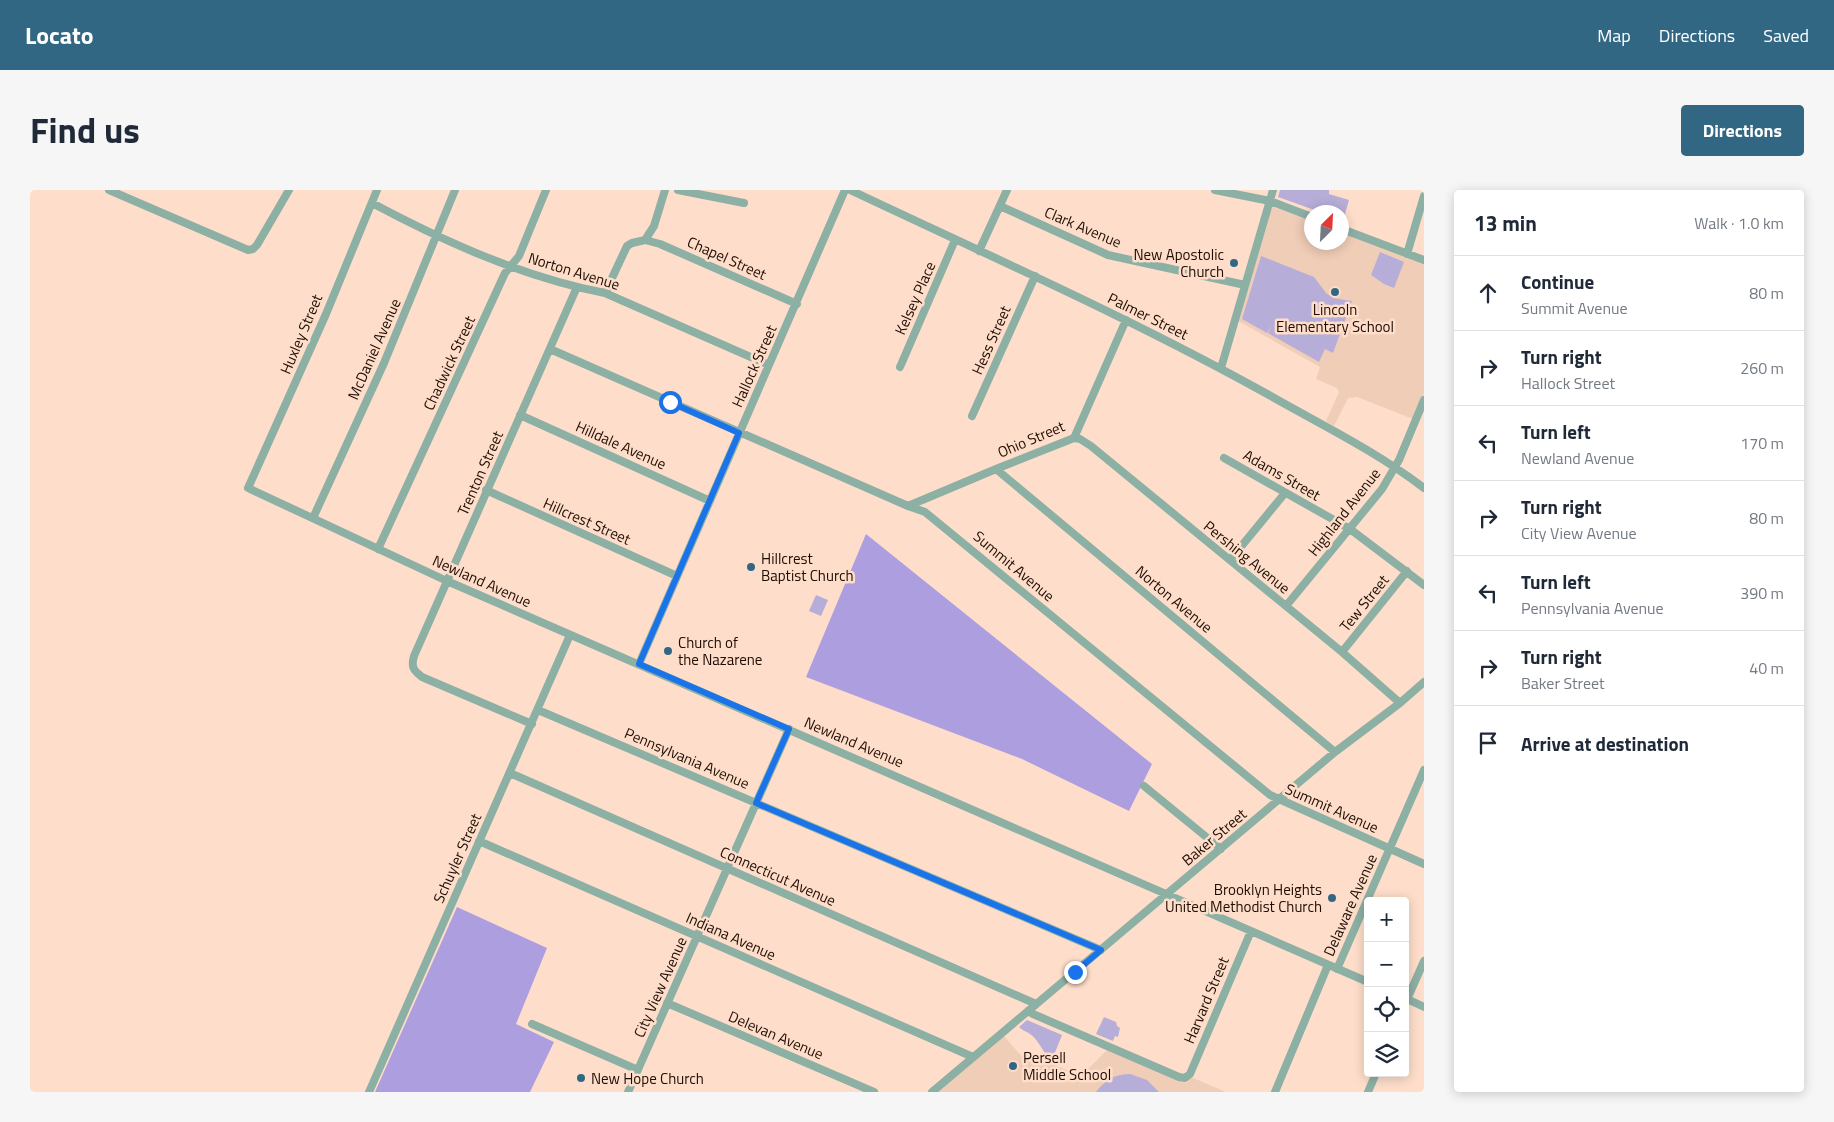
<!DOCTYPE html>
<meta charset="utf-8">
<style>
body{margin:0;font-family:"Titillium Web",sans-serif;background:#f6f6f7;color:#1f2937}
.controls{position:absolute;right:15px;bottom:15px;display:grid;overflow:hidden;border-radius:5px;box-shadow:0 2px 12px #0003}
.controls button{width:45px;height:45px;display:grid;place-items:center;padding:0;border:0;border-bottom:1px solid #e0e1e3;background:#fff;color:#1f2937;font:25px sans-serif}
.compass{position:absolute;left:1274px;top:15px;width:45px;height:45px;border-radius:50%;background:#fff;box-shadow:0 2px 12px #0003;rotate:24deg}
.stop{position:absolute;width:15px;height:15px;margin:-11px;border:4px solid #1a73e8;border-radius:50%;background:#fff}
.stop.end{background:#1a73e8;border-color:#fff;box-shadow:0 1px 5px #0008}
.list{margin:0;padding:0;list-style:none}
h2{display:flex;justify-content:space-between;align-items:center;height:65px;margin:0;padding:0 20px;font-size:21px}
h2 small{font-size:16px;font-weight:400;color:#747a83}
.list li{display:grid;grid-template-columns:32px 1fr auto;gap:15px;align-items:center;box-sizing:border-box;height:75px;padding:0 20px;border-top:1px solid #e0e1e3}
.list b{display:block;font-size:19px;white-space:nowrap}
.list p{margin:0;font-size:16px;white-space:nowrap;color:#747a83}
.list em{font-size:16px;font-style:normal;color:#747a83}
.icon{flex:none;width:28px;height:28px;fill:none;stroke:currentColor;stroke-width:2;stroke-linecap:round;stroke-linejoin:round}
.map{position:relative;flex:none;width:1394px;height:902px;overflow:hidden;border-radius:5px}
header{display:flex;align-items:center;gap:30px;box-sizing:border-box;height:70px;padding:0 25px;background:#326783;color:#fff}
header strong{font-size:24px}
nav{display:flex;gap:28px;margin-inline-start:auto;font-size:18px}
.intro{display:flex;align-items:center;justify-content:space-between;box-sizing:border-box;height:120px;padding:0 30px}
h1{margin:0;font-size:35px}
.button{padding:12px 22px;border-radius:5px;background:#326783;color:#fff;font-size:18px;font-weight:700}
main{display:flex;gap:30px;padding:0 30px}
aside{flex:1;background:#fff;border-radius:5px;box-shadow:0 2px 12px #0003}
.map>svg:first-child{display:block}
.built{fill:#f0cdb7}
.green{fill:#b6aed8}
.forest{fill:#ad9fdf}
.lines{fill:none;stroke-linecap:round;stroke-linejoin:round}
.minor{stroke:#8db0a5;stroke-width:8}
.route{stroke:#1a73e8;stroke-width:6}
.poi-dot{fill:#326783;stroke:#fedeca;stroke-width:2}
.labels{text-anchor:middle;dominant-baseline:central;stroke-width:5;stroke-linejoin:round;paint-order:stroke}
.street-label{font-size:15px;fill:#1f0d03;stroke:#fedeca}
.poi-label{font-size:15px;fill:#1f0d03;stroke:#fedeca;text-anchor:start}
</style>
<header>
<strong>Locato</strong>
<nav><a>Map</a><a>Directions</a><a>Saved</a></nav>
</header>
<div class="intro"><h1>Find us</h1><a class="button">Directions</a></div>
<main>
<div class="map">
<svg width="1394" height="902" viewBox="0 0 1394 902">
<rect width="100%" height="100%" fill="#fedeca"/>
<path class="built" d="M1243 17 1281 31 1282 52H1312V42L1394 73V203L1383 229 1327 207 1318 208 1304 236 1296 231 1309 202 1307 198 1286 189 1290 177 1208 131 1242 18Z
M974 846 995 870 1005 863 1008 868 1049 885 1053 884 1077 860 1153 892 1157 893 1161 887 1196 902H907Z"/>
<path class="green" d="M1250 0H1299V4L1319 10 1313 31 1312 30V22H1290L1248 7Z
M1350 62 1374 72 1364 98 1354 94 1341 85Z
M1231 66 1284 87 1296 103 1303 108 1322 111 1303 163 1295 159 1289 172 1238 143 1242 135 1237 143 1212 129Z
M786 405 798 410 791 426 779 421Z
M1074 827 1086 832 1087 836 1090 838 1088 847 1085 846 1083 851 1066 844Z
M997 830 1032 845 1024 865 1020 871C1014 863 1008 849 1000 844 996 841 993 841 989 837Z
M1100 884 1117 890 1129 902H1066C1075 890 1085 884 1100 884Z"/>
<path class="forest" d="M836 344 1122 574 1099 621 992 569 776 487Z
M427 717 517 758 486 834 524 852 500 902H345Z"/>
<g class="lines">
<path class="minor" d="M79 0 218 60 223 59 227 55 259 0
M347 0 296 124 218 298 417 391 1338 792
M648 0 714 13
M820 0C966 69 1114 134 1255 214 1302 240 1351 265 1394 298
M1185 0 1240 11 1282 27
M342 13C415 52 493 87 575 103L739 175
M970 16 1078 65 1215 95
M1312 39 1394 70
M615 50 630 54 767 114
M949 61 977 0
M1377 64 1394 6
M575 103 597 56 602 53 615 50 624 36 635 0
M520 159 878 316 895 322 1240 605 1394 674
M870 177 925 50
M1191 178 1243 0
M490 225 680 311
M942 226 1005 86
M1044 248 1050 249 1061 256 1312 462 1370 513
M1194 268 1320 339 1394 395
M966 279 1305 562
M456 300 647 386
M878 316 966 279 1044 248 1096 130
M283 328 354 173 425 0
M348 359 475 83 489 66 516 0
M1200 370 1255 303
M1256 416 1352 299 1369 270 1394 210
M1312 462 1377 381
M609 474 815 0
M508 520 1071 760
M502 534 392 487C383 480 381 477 384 466L547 97
M480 583 1006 814
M1114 596 1191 659
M449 651 943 867
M1307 779 1394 580
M1375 808 1394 817
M637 813 844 902
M1375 814 1394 771
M998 821 1003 824 1149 887 1155 888 1160 884 1221 741
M502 834 608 880
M339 902 540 445
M598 902 759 539
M902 902 1305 562 1370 513 1394 492
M1245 902 1298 775
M1338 902 1346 883"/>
</g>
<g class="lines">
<path class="route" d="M640 212 709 243 609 474 759 539 726 613 1071 760 1045 782"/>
</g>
<g class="poi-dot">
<circle cx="1204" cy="73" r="5"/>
<circle cx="1305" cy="102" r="5"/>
<circle cx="721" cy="377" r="5"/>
<circle cx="638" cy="461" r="5"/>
<circle cx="1302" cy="708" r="5"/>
<circle cx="983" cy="876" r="5"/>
<circle cx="551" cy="888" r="5"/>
</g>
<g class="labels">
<g class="street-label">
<text transform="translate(1053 37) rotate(23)">Clark Avenue</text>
<text transform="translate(697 68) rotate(24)">Chapel Street</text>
<text transform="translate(544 81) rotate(17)">Norton Avenue</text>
<text transform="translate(885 108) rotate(-66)">Kelsey Place</text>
<text transform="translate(1118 126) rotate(26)">Palmer Street</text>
<text transform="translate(271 144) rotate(-67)">Huxley Street</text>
<text transform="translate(961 150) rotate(-66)">Hess Street</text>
<text transform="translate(344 159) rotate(-66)">McDaniel Avenue</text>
<text transform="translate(419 173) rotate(-65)">Chadwick Street</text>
<text transform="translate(724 176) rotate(-66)">Hallock Street</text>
<text transform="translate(1001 249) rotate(-23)">Ohio Street</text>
<text transform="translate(591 255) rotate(24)">Hilldale Avenue</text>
<text transform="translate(450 283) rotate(-66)">Trenton Street</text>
<text transform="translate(1252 285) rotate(30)">Adams Street</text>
<text transform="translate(1314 322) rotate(-52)">Highland Avenue</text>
<text transform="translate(557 331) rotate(24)">Hillcrest Street</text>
<text transform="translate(1217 367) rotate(39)">Pershing Avenue</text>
<text transform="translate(984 376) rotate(40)">Summit Avenue</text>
<text transform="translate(452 391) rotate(24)">Newland Avenue</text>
<text transform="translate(1144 409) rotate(40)">Norton Avenue</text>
<text transform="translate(1334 413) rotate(-51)">Tew Street</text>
<text transform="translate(824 552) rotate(23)">Newland Avenue</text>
<text transform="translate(657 568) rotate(23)">Pennsylvania Avenue</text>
<text transform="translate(1302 618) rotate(24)">Summit Avenue</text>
<text transform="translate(1184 647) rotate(-40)">Baker Street</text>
<text transform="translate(427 668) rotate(-66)">Schuyler Street</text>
<text transform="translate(748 686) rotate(24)">Connecticut Avenue</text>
<text transform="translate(1320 715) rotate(-66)">Delaware Avenue</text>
<text transform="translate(701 746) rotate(24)">Indiana Avenue</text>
<text transform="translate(630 797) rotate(-66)">City View Avenue</text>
<text transform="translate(1176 810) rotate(-67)">Harvard Street</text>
<text transform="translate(746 845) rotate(23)">Delevan Avenue</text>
</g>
<g class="poi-label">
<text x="1194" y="64" text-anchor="end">New Apostolic<tspan x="1194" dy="17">Church</tspan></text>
<text x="1305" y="119" text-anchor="middle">Lincoln<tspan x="1305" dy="17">Elementary School</tspan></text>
<text x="731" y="368">Hillcrest<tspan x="731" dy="17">Baptist Church</tspan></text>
<text x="648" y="452">Church of<tspan x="648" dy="17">the Nazarene</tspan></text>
<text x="1292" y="699" text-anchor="end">Brooklyn Heights<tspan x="1292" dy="17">United Methodist Church</tspan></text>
<text x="993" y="867">Persell<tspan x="993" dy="17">Middle School</tspan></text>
<text x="561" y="888">New Hope Church</text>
</g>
</g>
</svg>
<div class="controls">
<button>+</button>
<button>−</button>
<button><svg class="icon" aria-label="locate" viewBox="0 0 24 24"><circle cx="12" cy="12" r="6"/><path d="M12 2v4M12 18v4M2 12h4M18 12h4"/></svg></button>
<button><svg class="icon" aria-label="layers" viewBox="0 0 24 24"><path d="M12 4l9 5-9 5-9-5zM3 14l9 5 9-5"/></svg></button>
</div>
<svg class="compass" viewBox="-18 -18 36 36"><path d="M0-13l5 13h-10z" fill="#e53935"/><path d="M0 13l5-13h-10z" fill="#747a83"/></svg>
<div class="stop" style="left:640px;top:212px"></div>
<div class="stop end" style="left:1045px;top:782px"></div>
</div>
<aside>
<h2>13 min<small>Walk · 1.0 km</small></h2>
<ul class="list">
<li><svg class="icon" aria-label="ahead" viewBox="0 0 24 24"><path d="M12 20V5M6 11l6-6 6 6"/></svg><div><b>Continue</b><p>Summit Avenue</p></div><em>80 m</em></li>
<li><svg class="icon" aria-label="right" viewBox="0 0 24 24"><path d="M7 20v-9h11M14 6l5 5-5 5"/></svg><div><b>Turn right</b><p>Hallock Street</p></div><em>260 m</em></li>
<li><svg class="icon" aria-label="left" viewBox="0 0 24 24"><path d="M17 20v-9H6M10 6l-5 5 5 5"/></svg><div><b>Turn left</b><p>Newland Avenue</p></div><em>170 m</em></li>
<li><svg class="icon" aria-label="right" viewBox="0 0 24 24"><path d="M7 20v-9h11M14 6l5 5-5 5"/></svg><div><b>Turn right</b><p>City View Avenue</p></div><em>80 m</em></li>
<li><svg class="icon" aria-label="left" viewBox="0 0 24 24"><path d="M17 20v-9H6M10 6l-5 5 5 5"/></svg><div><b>Turn left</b><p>Pennsylvania Avenue</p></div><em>390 m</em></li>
<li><svg class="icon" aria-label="right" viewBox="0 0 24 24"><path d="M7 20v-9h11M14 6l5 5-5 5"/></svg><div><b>Turn right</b><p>Baker Street</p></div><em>40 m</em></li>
<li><svg class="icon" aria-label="arrive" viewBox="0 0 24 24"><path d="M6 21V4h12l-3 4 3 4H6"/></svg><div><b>Arrive at destination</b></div></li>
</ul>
</aside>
</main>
